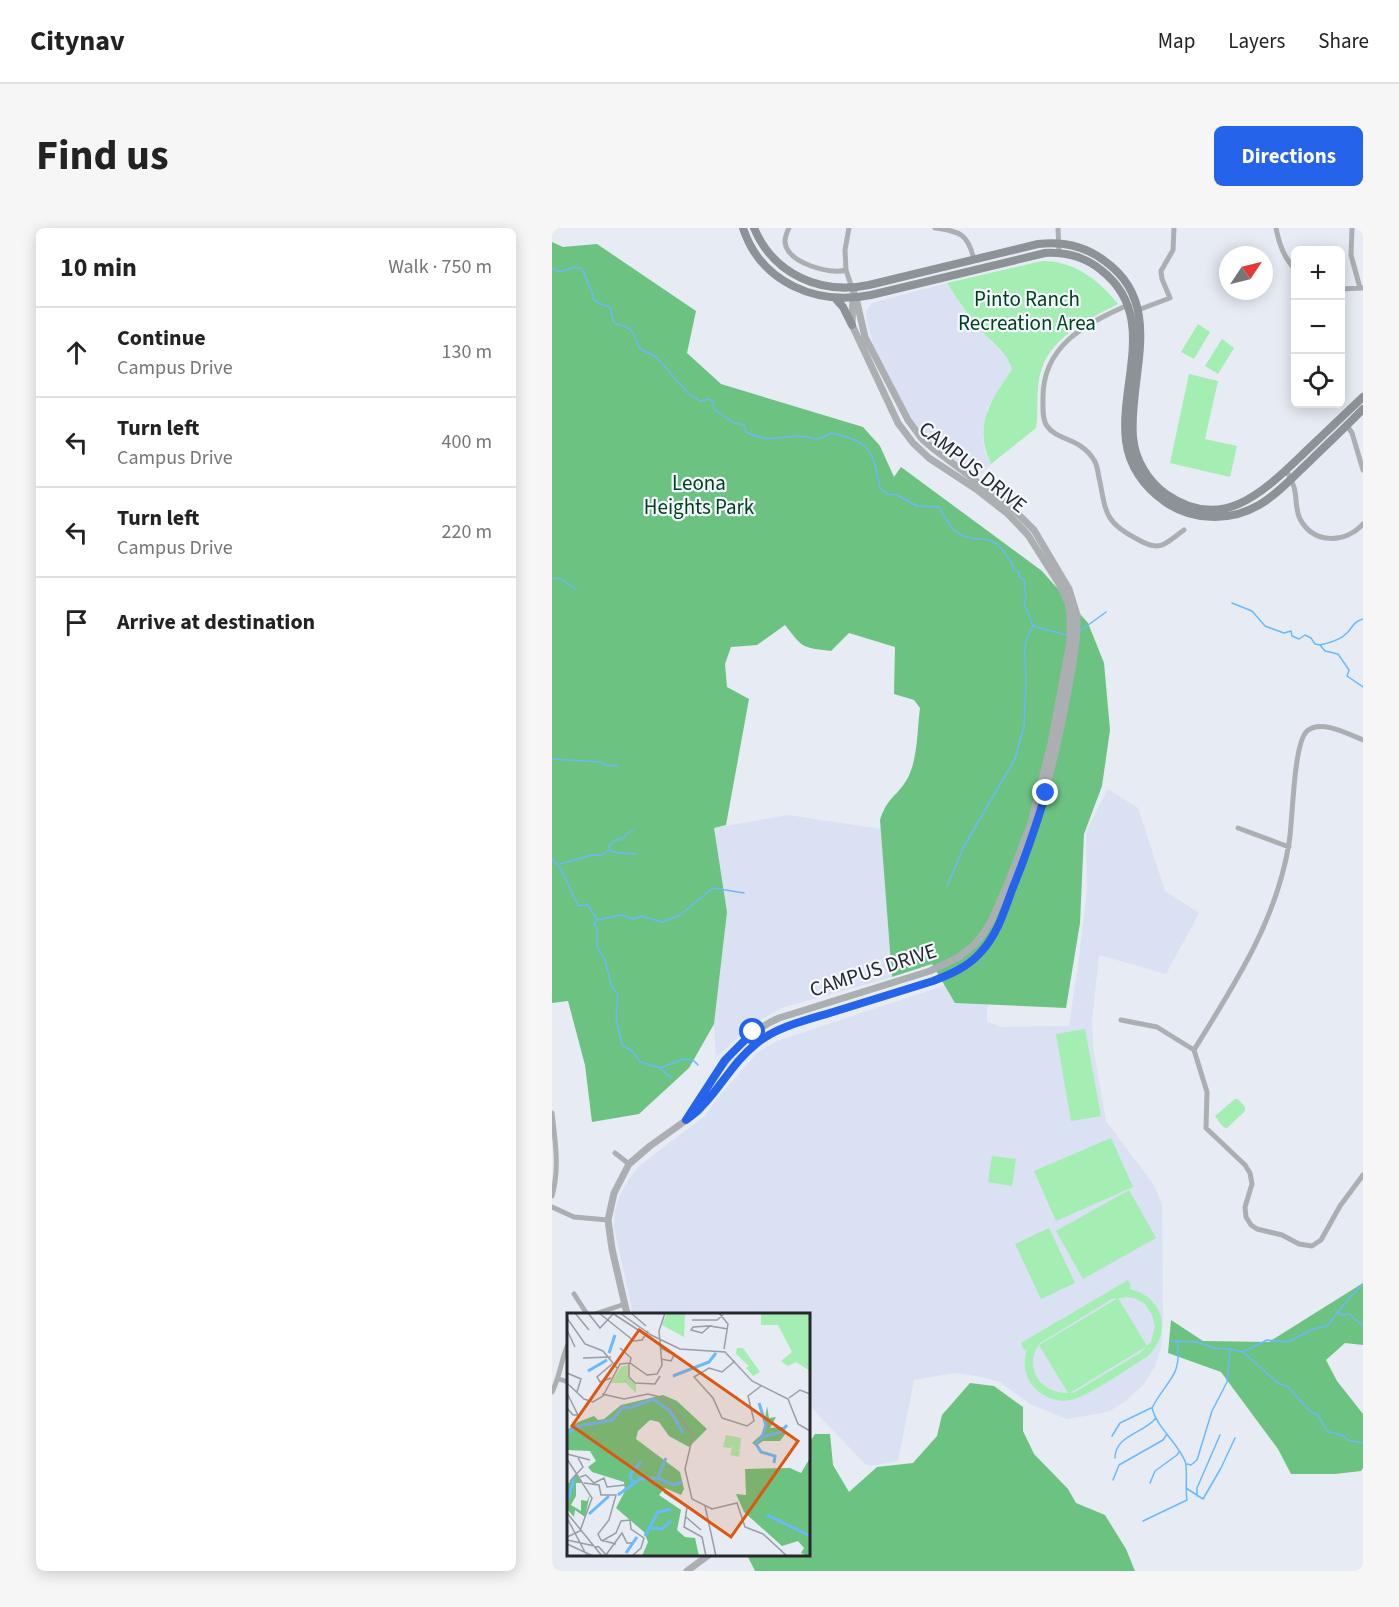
<!DOCTYPE html>
<meta charset="utf-8">
<style>
body{margin:0;font-family:"Source Sans 3",sans-serif;background:#f6f6f6;color:#222}
.controls{position:absolute;right:18px;top:18px;display:grid;overflow:hidden;border-radius:9px;box-shadow:0 3px 15px #0003}
.controls button{width:54px;height:54px;display:grid;place-items:center;padding:0;border:0;border-bottom:2px solid #e0e0e0;background:#fff;color:#222;font:30px sans-serif}
.compass{position:absolute;left:667px;top:18px;width:54px;height:54px;border-radius:50%;background:#fff;box-shadow:0 3px 15px #0003;rotate:55deg}
.stop{position:absolute;width:18px;height:18px;margin:-14px;border:4px solid #2563eb;border-radius:50%;background:#fff}
.stop.end{background:#2563eb;border-color:#fff;box-shadow:0 2px 6px #0008}
.list{margin:0;padding:0;list-style:none}
h2{display:flex;justify-content:space-between;align-items:center;height:78px;margin:0;padding:0 24px;font-size:26px}
h2 small{font-size:20px;font-weight:400;color:#767676}
.list li{display:grid;grid-template-columns:39px 1fr auto;gap:18px;align-items:center;box-sizing:border-box;height:90px;padding:0 24px;border-top:2px solid #e0e0e0}
.list b{display:block;font-size:22px;white-space:nowrap}
.list p{margin:0;font-size:20px;white-space:nowrap;color:#767676}
.list em{font-size:20px;font-style:normal;color:#767676}
.icon{flex:none;width:33px;height:33px;fill:none;stroke:currentColor;stroke-width:2;stroke-linecap:round;stroke-linejoin:round}
.map{position:relative;flex:none;width:811px;height:1343px;overflow:hidden;border-radius:9px}
header{display:flex;align-items:center;gap:36px;box-sizing:border-box;height:84px;padding:0 30px;background:#fff;border-bottom:2px solid #e0e0e0}
header strong{font-size:28px}
nav{display:flex;gap:33px;margin-inline-start:auto;font-size:21px}
.intro{display:flex;align-items:center;justify-content:space-between;box-sizing:border-box;height:144px;padding:0 36px}
h1{margin:0;font-size:42px}
.button{padding:15px 27px;border-radius:9px;background:#2563eb;color:#fff;font-size:21px;font-weight:700}
main{display:flex;gap:36px;padding:0 36px}
aside{flex:1;background:#fff;border-radius:9px;box-shadow:0 3px 15px #0003}
.map>svg:first-child{display:block}
.built{fill:#d9e1f2}
.green{fill:#a4edb3;fill-rule:evenodd}
.forest{fill:#6cc281}
.lines{fill:none;stroke-linecap:round;stroke-linejoin:round}
.stream{stroke:#68bafd;stroke-width:1.5}
.minor{stroke:#abafb2;stroke-width:5}
.tertiary{stroke:#abafb2;stroke-width:7}
.secondary{stroke:#8c9296;stroke-width:8}
.route{stroke:#2563eb;stroke-width:8}
.labels{text-anchor:middle;dominant-baseline:central;stroke-width:4.5;stroke-linejoin:round;paint-order:stroke}
.park-label{font-size:21px;fill:#00431a;stroke:#f5f8fe}
.street-label{font-size:21px;fill:#26282b;stroke:#f5f8fe}
.inset-river{fill:none;stroke:#68bafd;stroke-width:3}
.inset-road{fill:none;stroke:#999da4;stroke-width:1.5}
.view{fill:#de570e;fill-opacity:0.15;stroke:#de570e;stroke-width:3}
.inset-edge{fill:none;stroke:#26282b;stroke-width:3}
</style>
<header>
<strong>Citynav</strong>
<nav><a>Map</a><a>Layers</a><a>Share</a></nav>
</header>
<div class="intro"><h1>Find us</h1><a class="button">Directions</a></div>
<main>
<aside>
<h2>10 min<small>Walk · 750 m</small></h2>
<ul class="list">
<li><svg class="icon" aria-label="ahead" viewBox="0 0 24 24"><path d="M12 20V5M6 11l6-6 6 6"/></svg><div><b>Continue</b><p>Campus Drive</p></div><em>130 m</em></li>
<li><svg class="icon" aria-label="left" viewBox="0 0 24 24"><path d="M17 20v-9H6M10 6l-5 5 5 5"/></svg><div><b>Turn left</b><p>Campus Drive</p></div><em>400 m</em></li>
<li><svg class="icon" aria-label="left" viewBox="0 0 24 24"><path d="M17 20v-9H6M10 6l-5 5 5 5"/></svg><div><b>Turn left</b><p>Campus Drive</p></div><em>220 m</em></li>
<li><svg class="icon" aria-label="arrive" viewBox="0 0 24 24"><path d="M6 21V4h12l-3 4 3 4H6"/></svg><div><b>Arrive at destination</b></div></li>
</ul>
</aside>
<div class="map">
<svg width="811" height="1343" viewBox="0 0 811 1343">
<rect width="100%" height="100%" fill="#e6ebf4"/>
<path class="built" d="M395 55 410 78 430 103 458 134 460 142 436 179 431 201V212L433 225 439 236 427 249 391 226 367 205 348 178 322 119 315 93 314 84 320 75Z
M556 561 586 580 613 663 647 685 614 746 547 727 540 792 541 819 554 893 602 957 610 977 611 1089 609 1120 603 1138 592 1156 575 1172 556 1184 515 1191 478 1176 448 1154 425 1148 402 1145 362 1152 346 1233 319 1238 313 1236 257 1177 256 1086H81L62 999 63 983 68 967 77 951 87 938 153 888 164 872 206 824 225 813 391 758 415 748 470 689 435 780V793L448 799 517 798 527 730 535 662 534 604Z
M236 587 329 601 340 749 229 780 202 796 164 829 162 796 175 684 162 600Z"/>
<path class="green" d="M490 33C522 33 546 51 566 76 538 90 501 108 490 140 483 158 487 182 484 200L439 236C421 198 438 173 460 142 457 126 439 114 429 102 416 87 406 72 395 55Z
M646 96 658 104 642 131 629 124Z
M670 111 682 120 666 146 653 138Z
M637 146 666 153 653 211 685 218 678 249 618 235Z
M533 801 549 888 519 893 504 806Z
M683 871H686L693 879V883L675 900 671 899 663 888Z
M559 910 581 959 504 993 482 943Z
M440 928 464 931 460 958 436 954Z
M577 962 604 1010 531 1051 504 1003Z
M497 1000 523 1055 489 1071 463 1016Z
M576 1052 579 1058 577 1061C611 1068 621 1104 596 1128 578 1139 536 1169 518 1172 504 1175 489 1168 480 1157 472 1146 471 1134 475 1121L472 1122 469 1115ZM575 1069 582 1070 592 1075 600 1087 603 1098 599 1114 588 1125 523 1164 518 1165 595 1118 566 1070 487 1117 516 1165C488 1166 470 1138 488 1115L560 1071Z"/>
<path class="forest" d="M0 14 11 19 45 16 144 83 135 125 169 156 311 199 328 218 342 249 349 239 490 343 536 395 552 435 558 502 550 558 532 606 528 695 514 780 403 775 380 736 340 749 328 592C335 570 343 570 354 553 366 534 365 502 368 480L362 472 342 466 343 419 297 405 279 423C249 419 252 421 233 397L205 417 179 419 173 436 175 459 197 471 174 597 162 600 175 684 162 796 137 840 87 886 40 894 33 837 16 773 0 775Z
M811 1055V1117L793 1115 774 1132 785 1153 811 1186V1240L809 1243 783 1246H739L726 1221 669 1144 616 1125 619 1092 651 1113 717 1114Z
M418 1155 442 1158 471 1179V1203L482 1226 516 1261 524 1275 553 1287 574 1321 583 1343H203L195 1327 256 1326 257 1215 263 1206H278L281 1237 297 1264 325 1239 361 1235 385 1208 390 1187Z"/>
<g class="lines">
<path class="stream" d="M0 40 7 44 23 39 30 41 40 64 41 71 49 76 58 79 62 95C65 97 69 96 72 98 82 101 84 112 87 120L104 129 136 165 148 173 157 171 161 174 162 181 182 195 192 197 194 204C218 215 222 209 246 208 263 208 260 216 279 205 319 214 320 221 328 260L335 266 345 267 365 278 387 279C398 299 403 310 428 311 433 311 442 313 446 317 451 321 454 329 460 335L461 341 467 344V349L472 351 474 368 472 375 481 398 474 413 473 422 474 455 472 498 463 531 412 618 395 658
M0 350 9 351 24 361
M680 375 700 383 713 398 732 405 739 403 740 408 747 411 753 407 759 410 763 416 768 417 773 423 786 426 797 442 795 448 811 459
M481 398 514 407
M528 403 554 384
M768 417C778 415 789 412 796 404 801 398 803 393 811 391
M0 531 50 534 52 537 66 538
M58 623 68 625 84 626
M0 631C15 644 16 663 27 678L36 677 45 692 42 694 45 701V718L53 733 60 759 66 767 64 789 70 817 80 823 88 834 108 840 119 850
M8 636 40 627H50L57 622 58 616 63 612H68L81 602
M45 692 69 687 81 691 89 688 110 694 128 687 161 660 192 665
M108 840 131 831 142 833 146 837
M786 1084 790 1087 797 1086 811 1098
M620 1113 645 1114 662 1120 678 1121 691 1124 726 1155 736 1159 758 1183 766 1187 773 1200 777 1204 790 1207 796 1212 811 1215
M691 1124 715 1112 736 1114 761 1101 775 1098 798 1069 811 1056
M560 1208 568 1195 599 1180
M563 1230C563 1207 591 1206 604 1190
M635 1236 639 1237 645 1232 660 1183 675 1154 678 1122
M561 1252 567 1237 611 1212 615 1206
M598 1255 603 1243 625 1227 627 1224
M634 1260 651 1271 669 1240 683 1210
M645 1268V1260L668 1207
M591 1293 635 1272C633 1262 636 1240 633 1233 625 1214 605 1200 600 1180 614 1152 631 1149 625 1113"/>
<path class="minor" d="M237 0C235 4 233 10 233 14 235 35 278 47 294 42L293 22 297 0
M383 0C408 4 416 5 422 32
M506 0 507 25
M724 0C727 16 732 31 744 42
M800 0 799 27 808 60
M294 42 300 60
M788 61 811 60
M576 77C533 96 490 118 491 171 491 179 490 191 495 198 505 213 528 209 542 232 546 238 546 247 548 254 554 286 554 295 585 311 609 325 612 316 632 302
M586 82 618 70 610 51 609 43 621 22 622 0
M794 196 800 205 811 242
M734 242C737 247 740 253 742 259 745 269 743 281 748 291 762 317 794 315 811 296
M686 600 737 619
M569 792 605 799 642 822 655 864 654 900 693 937 698 945 700 956 693 979 694 989 699 997 705 1001 730 1007 747 1016 760 1018 769 1012 788 978 811 947
M642 822C682 757 725 692 737 615 741 593 741 516 755 503 769 491 796 506 811 512
M0 885C3 912 8 940 0 968
M63 925 77 936
M0 979 22 989 56 992
M22 1066 35 1086
M43 1086 73 1076
M7 1151 16 1154
M0 1164C8 1149 9 1132 16 1116"/>
<path class="tertiary" d="M137 887C165 848 181 810 227 790L378 743 407 729 423 716 431 706 439 693 455 657 479 595 499 515 518 414V388L516 375 507 356 476 307 456 286 424 261 377 230 361 215 346 195 300 97 301 69
M75 1086 60 1021 56 992 62 965 77 936 98 918 147 883 185 833 206 813 218 806 242 796 381 753C404 744 426 733 439 711 451 694 456 672 464 652 488 590 503 534 515 468 519 446 524 424 525 401V387L517 361 482 302 460 280 383 222 370 211 356 192 313 109 304 70 300 60
M135 1343 158 1326"/>
<path class="secondary" d="M191 0C209 55 265 78 319 67L493 25C513 24 533 29 549 42 607 87 567 154 574 213 577 238 592 259 612 273 639 293 678 294 707 277 726 266 743 247 759 232 776 215 794 199 811 181
M202 0C222 47 269 67 317 57L486 16C511 13 534 18 554 34 614 78 576 149 581 209 583 232 596 253 614 266 671 306 712 263 752 225 771 207 791 188 811 169
M283 70 291 79 300 97"/>
</g>
<g class="lines">
<path class="route" d="M201 804 173 832 134 892C163 872 177 837 205 815 226 798 255 792 281 784 314 774 348 763 381 753 399 746 416 739 429 724 445 707 452 684 460 662 473 630 484 598 494 565"/>
</g>
<g class="labels">
<g class="park-label">
<text x="475" y="71">Pinto Ranch<tspan x="475" dy="24">Recreation Area</tspan></text>
<text x="147" y="255">Leona<tspan x="147" dy="24">Heights Park</tspan></text>
</g>
<g class="street-label">
<text transform="translate(421 239) rotate(39)">CAMPUS DRIVE</text>
<text transform="translate(321 742) rotate(-18)">CAMPUS DRIVE</text>
</g>
</g>
<g transform="translate(15 1085)">
<rect width="243" height="243" fill="#e6ebf4"/>
<path d="M100 0 118 1 117 24 95 12ZM194 0 243 1V58L229 49 221 53 214 48 225 39 211 12H194ZM170 35H176L193 59 186 63 179 55 182 53 169 41ZM61 52V64L69 72V80L59 70H44L54 54ZM159 122 174 125 173 137H168L173 138 172 144 163 142 166 131 164 135 156 134Z" fill="#a4edb3"/>
<path d="M96 82 110 88 140 116 122 134 102 123 92 109 83 107 71 118 69 126 113 159 117 176 114 182 98 175 92 182 114 197 110 217 118 224 128 225 132 243H75L81 229 77 219 49 195 58 178 57 169 25 159 21 154 29 148 23 138 0 137V117L11 109 27 103 31 107 37 106 54 92ZM200 93 202 105 209 104 203 115 216 114 219 120 213 128H196L189 133 185 130 196 120ZM243 145V243H241L234 240 237 235 231 228 215 233 177 199 169 181 179 182 178 156 223 155 234 160ZM9 161 15 170H9V183L4 192 14 198V187L20 188 23 181 18 204 8 197 7 204 0 196V172Z" fill="#6cc281"/>
<path class="inset-river" d="M42 40 48 22M21 58 40 47M106 63 142 49 149 40M192 90 199 112 195 124M0 120 12 113 45 107 56 94 63 95 86 86 103 98 116 120M189 131 194 139 208 143 207 150M188 132 195 124 214 119 220 112M91 164 99 145M66 170 63 162 74 149M51 182 73 166 90 165 107 172 115 169M0 189 7 166M22 201 42 183M200 202 243 223M84 215 95 216 104 208M78 223 91 199 104 196M59 240 70 224"/>
<path class="inset-road" d="M8 0 22 17M21 0 33 15 47 0M32 0 67 28 75 27 81 18M45 0 79 22M53 0 84 22 113 36 158 39 185 68 221 86 231 111 243 118M64 0 79 13M152 0 161 11 157 36M0 5 18 31 36 38 50 55M125 7H150L156 2M143 13 135 20 124 17 126 14ZM143 13 161 16M0 17 8 34M53 35 64 45 63 50M94 35 107 42 104 48 94 46M16 45 44 44M62 51V64L68 70 88 71 93 63M0 60 14 66 10 79M44 65 33 69 30 64 45 51M0 70 17 86 26 89 36 83 53 51 63 50 80 62 90 61 95 52 92 18 98 0M0 80 11 102H6L0 95M35 81 57 86 81 81 97 85 126 122 118 156 125 186 145 196 170 190 178 214 196 221 220 243M222 85 233 77 243 81M155 105 146 85 127 64 142 55 155 59 168 48M155 105 180 113 187 108 181 83 194 73M0 141 23 147M0 146 25 185 13 218 0 224M13 164 19 162 27 170 37 165 40 174 58 172M3 168 16 154 10 143M17 170 32 172 34 182H49L42 207 31 221 34 227 49 231M97 179 120 194 117 214 135 224 139 243M138 193 149 243M0 200 35 243M119 204 134 217M0 205 20 243M0 227 32 234 40 243M35 228 49 220 54 208 63 207 64 216 77 225 74 235 65 243M0 231 26 243M39 242 55 220 60 230H65"/>
<path class="view" d="M72 17 231 128 164 224 5 113Z"/>
<rect width="243" height="243" class="inset-edge"/>
</g>
</svg>
<div class="controls">
<button>+</button>
<button>−</button>
<button><svg class="icon" aria-label="locate" viewBox="0 0 24 24"><circle cx="12" cy="12" r="6"/><path d="M12 2v4M12 18v4M2 12h4M18 12h4"/></svg></button>
</div>
<svg class="compass" viewBox="-18 -18 36 36"><path d="M0-13l5 13h-10z" fill="#e53935"/><path d="M0 13l5-13h-10z" fill="#767676"/></svg>
<div class="stop" style="left:201px;top:804px"></div>
<div class="stop end" style="left:494px;top:565px"></div>
</div>
</main>
